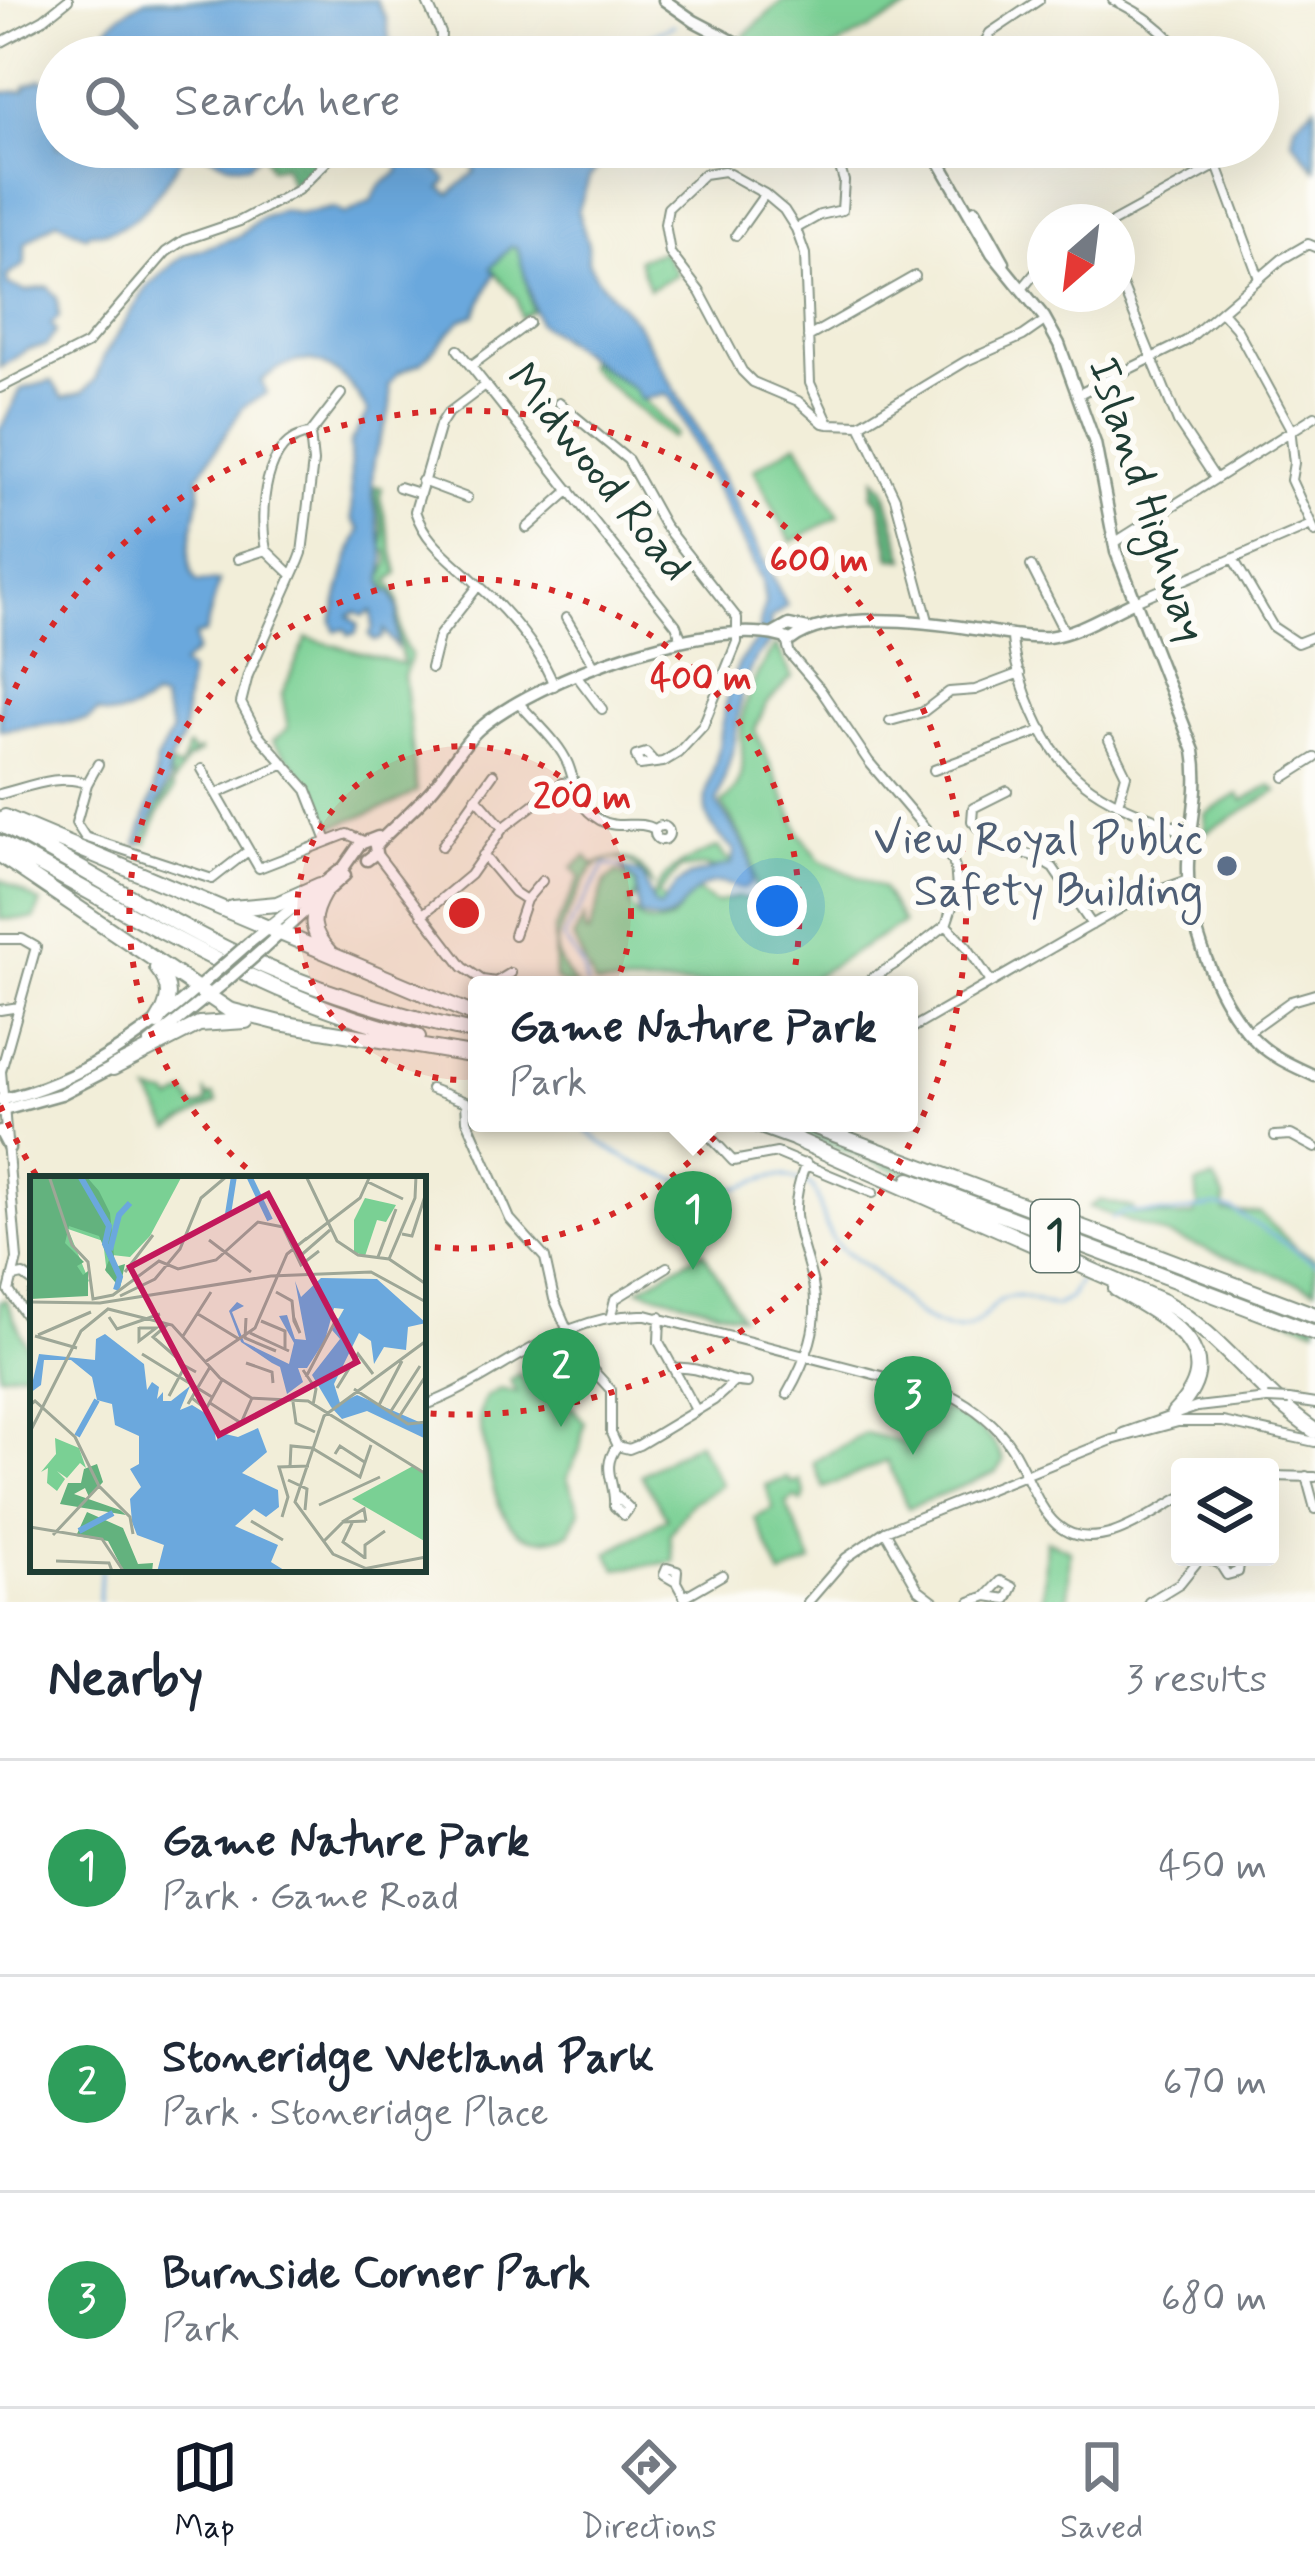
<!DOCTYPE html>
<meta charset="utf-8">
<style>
body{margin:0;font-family:Mynerve,sans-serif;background:#f2f2f3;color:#1f2937}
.controls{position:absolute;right:36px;bottom:36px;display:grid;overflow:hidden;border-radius:12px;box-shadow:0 12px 48px #0002}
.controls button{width:108px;height:108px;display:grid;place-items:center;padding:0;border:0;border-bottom:3px solid #e0e1e3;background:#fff;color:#1f2937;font:60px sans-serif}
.compass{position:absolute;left:1027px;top:204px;width:108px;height:108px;border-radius:50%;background:#fff;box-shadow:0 12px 48px #0002;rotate:208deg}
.you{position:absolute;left:777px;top:906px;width:42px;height:42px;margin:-30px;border:9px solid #fff;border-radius:50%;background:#1a73e8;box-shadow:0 0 0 18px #1a73e833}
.badge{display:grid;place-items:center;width:78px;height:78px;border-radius:50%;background:#111827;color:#fff;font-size:39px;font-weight:700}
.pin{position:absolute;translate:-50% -99px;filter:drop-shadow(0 3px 6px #0008)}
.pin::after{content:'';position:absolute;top:63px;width:42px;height:36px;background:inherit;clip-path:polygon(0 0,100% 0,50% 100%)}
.popup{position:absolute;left:468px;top:976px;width:450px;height:156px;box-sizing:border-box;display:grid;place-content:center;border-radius:12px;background:#fff;filter:drop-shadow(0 3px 9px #0005);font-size:39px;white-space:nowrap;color:#747a83}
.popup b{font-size:45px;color:#1f2937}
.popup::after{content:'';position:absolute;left:50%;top:100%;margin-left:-24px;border:24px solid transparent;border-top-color:#fff}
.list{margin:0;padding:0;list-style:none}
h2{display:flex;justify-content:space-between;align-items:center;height:156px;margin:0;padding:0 48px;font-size:51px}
h2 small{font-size:39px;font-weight:400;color:#747a83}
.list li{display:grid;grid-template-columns:78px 1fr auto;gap:36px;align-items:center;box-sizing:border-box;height:216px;padding:0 48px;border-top:3px solid #e0e1e3}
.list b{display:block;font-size:45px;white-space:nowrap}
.list p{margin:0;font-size:39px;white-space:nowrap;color:#747a83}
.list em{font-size:39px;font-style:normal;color:#747a83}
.icon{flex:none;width:66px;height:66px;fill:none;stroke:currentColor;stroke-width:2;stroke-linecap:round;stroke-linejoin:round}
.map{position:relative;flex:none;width:1315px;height:1602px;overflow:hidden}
.search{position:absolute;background:#fff;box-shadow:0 12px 48px #0002;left:36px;right:36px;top:36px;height:132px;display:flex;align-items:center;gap:30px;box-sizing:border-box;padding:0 42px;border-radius:66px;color:#747a83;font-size:45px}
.sheet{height:804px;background:#fff}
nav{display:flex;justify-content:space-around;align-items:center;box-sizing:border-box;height:168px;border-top:3px solid #e0e1e3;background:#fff;font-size:33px;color:#747a83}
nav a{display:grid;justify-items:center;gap:6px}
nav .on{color:#111827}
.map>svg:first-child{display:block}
.green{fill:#7ad094;stroke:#4c8664;stroke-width:3}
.forest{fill:#63b27e;stroke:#417859;stroke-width:3}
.water{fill:#6ba8dd;stroke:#457288;stroke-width:3}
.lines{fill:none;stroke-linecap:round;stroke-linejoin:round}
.stream{stroke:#6ba8dd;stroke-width:3}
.minor-casing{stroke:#889686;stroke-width:12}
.major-casing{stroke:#889686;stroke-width:15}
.highway-casing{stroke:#889686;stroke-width:18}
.minor{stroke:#fff;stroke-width:8}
.major{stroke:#fff;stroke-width:10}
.highway{stroke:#fff;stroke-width:14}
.minor-bridge-casing{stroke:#889686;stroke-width:12;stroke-linecap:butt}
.major-bridge-casing{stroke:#889686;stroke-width:15;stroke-linecap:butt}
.minor-bridge{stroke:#fff;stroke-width:8}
.major-bridge{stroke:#fff;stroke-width:10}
.ring{fill:none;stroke:#d62828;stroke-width:6;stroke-dasharray:6 12}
.service-dot{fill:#5c6f8a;stroke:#fdfcf7;stroke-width:4.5}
.labels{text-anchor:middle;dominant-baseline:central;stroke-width:12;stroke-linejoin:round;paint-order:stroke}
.shield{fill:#fdfcf7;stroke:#62766e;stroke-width:3}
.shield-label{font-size:42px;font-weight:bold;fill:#1f3d34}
.street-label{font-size:45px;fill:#1f3d34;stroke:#fdfcf7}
.service-label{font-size:45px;fill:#4e5e75;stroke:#fdfcf7;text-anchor:end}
.inset-river{fill:none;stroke:#6ba8dd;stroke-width:6}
.inset-road{fill:none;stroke:#9ea797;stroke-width:3}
.view{fill:#c2185b;fill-opacity:0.15;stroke:#c2185b;stroke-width:6}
.inset-edge{fill:none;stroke:#1f3d34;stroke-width:6}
.centre{fill:#d62828;stroke:#fdfcf7;stroke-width:6}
.ring-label{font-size:36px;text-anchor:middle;font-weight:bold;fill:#d62828;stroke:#fdfcf7;stroke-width:12;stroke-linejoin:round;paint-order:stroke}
</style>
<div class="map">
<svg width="1315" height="1602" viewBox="0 0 1315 1602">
<rect width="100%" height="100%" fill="#fdfcf7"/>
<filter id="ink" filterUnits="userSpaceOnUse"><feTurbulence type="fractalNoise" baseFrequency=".00833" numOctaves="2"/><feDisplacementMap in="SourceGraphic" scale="24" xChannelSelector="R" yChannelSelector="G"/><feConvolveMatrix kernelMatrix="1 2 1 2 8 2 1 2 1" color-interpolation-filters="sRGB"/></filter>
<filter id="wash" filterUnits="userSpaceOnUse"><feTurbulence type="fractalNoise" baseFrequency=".004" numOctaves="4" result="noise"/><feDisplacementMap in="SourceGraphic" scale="48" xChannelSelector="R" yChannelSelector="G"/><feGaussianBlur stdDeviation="2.7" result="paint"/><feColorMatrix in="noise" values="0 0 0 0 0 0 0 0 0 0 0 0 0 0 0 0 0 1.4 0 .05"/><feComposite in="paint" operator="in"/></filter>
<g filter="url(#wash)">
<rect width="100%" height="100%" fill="#f2eed9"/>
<path class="green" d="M783 0H924L817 57H780L739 41Z
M511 246 520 250 532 310 521 318 517 299 491 268Z
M663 251 677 274 649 289 638 259Z
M589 361 635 390 676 434 672 438 586 366Z
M797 443 839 516 791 542 754 469Z
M376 486 382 488 380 497 398 573 388 581C409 606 390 630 411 655L404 676 417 791 392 805 331 827 315 789 273 741 288 728 282 694 307 638 403 664 390 593 381 581 389 562 388 552 381 549C389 528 373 507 376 486Z
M776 645 792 677 766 704 755 730 801 835 820 860 882 888 903 923 800 985H595L573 938 584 918 585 933H589L605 882 617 872 637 884 638 891 630 905C639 923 652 928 671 920L695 890 715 903 739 897 758 903 751 853 722 803C756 774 736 753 743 715 746 692 762 663 776 645Z
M188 747 193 751 191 757 199 750 200 752 186 761 172 785 174 790 157 816 147 844 142 842 151 806 161 803 172 782 168 764 180 769Z
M1271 785 1277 791 1205 833V814L1238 794 1243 801Z
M718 847 727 860 737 857 732 871 704 866 680 869 658 894 666 902 662 909 651 907C655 872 689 859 718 847Z
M586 856 594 865C621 851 639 858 653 886 645 880 637 861 619 859 611 858 600 863 593 868 587 873 557 935 556 943 556 959 566 974 576 985H563L555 979 554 931 580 877 572 868Z
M0 879 41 903 34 919H0Z
M150 1093 169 1096 172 1101 186 1093 195 1108 207 1103 206 1094 209 1098 213 1095 217 1102 170 1129Z
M769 1123H791L1315 1320V1328Z
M1214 1179 1224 1197 1225 1212 1260 1213 1297 1249 1315 1259V1289L1089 1207 1100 1200 1133 1208 1134 1213 1179 1217 1194 1215 1198 1207 1196 1184Z
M703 1251 741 1316 639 1289Z
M6 1300 33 1360V1369L0 1375V1301Z
M519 1374 546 1402 571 1406 584 1422 580 1449 567 1478 580 1511 569 1533C507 1559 494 1499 486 1452 482 1431 474 1417 486 1397L500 1389 517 1393 510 1380Z
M928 1404C959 1415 990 1427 1004 1461L997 1472 908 1508 887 1461 824 1488 813 1462 866 1433 916 1446Z
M697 1442 722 1485 690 1504 670 1534 674 1562 617 1569 608 1553 667 1518 641 1475Z
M787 1478 792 1483 800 1480 805 1494 802 1502 795 1497 786 1504 812 1562 781 1576 755 1518 773 1509 766 1485Z
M1046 1540 1070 1550 1068 1602H1043Z"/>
<path class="forest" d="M267 147H339L292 188 284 166 270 169 263 154Z
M875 478 885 488 905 559 891 558 879 502 872 495Z"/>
<path class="water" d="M146 0H376L386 18 392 57H96C100 27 120 12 146 0Z
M42 79 47 84 57 80V147H189C164 182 140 237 90 232L86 236 57 221 25 243V264L7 276 8 285 26 291 48 287 57 298 59 317 51 324 56 331 46 346 28 349 0 368V93L24 91 26 86Z
M1315 105V169L1292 140 1295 124Z
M191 147H267L249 165 229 164Z
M471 147H614L589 178 578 211 588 245V262L598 279 637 323 704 441 787 606 770 619 771 641 755 659 742 688 734 746 717 802C731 829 757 851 751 884L743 889C734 887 723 881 713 883 679 891 681 937 639 914L636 883 619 866 642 875 654 905 660 908 676 885 689 876 732 864 734 850C726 842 714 831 709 821 698 797 716 771 719 747 724 711 728 667 756 642L765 602 762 580 671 399 666 394 641 400 635 390 538 323 517 247 511 246 491 268 495 273 475 315 461 320 421 363 398 373 389 385C396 413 379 432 374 460 368 493 379 523 384 555 386 569 378 577 385 592H391L398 608 396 647 384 630 382 638 375 641 369 635 373 628 372 611 363 616 356 612 349 616 358 624 356 633 349 635 345 629 336 631 332 622C340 592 346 558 360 530L352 519 350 443 368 412C342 365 307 341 261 381L267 393 243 407 198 477C207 505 175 554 197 582L219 581 205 633 195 636 196 652 182 665 189 672 182 739 169 763 168 781 140 845 136 844 154 791 156 761 172 732 162 700 153 698C138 711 116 720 98 712L87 720 0 730V430L21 389 52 381 63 398 83 392 95 380 104 356 147 287 182 256 239 236 259 219 283 210 300 214 333 208 345 214 371 201 379 186 399 172 398 150C414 153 436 167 447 180L441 188 450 194 475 172Z"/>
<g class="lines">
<path class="stream" d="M643 39 674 25
M587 985 582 966 563 938 605 865 620 867
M581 1123C603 1156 692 1192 732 1189 747 1188 761 1177 777 1176 787 1174 802 1182 812 1186 822 1202 821 1221 832 1238 841 1252 853 1257 867 1267 894 1287 925 1338 966 1328 986 1323 990 1300 1010 1297 1025 1294 1040 1305 1055 1306L1070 1298 1080 1279
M1112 1219 1125 1212 1173 1213 1216 1206 1233 1210 1315 1263
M99 1602 101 1569"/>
</g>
</g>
<g filter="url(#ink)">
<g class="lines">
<g class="minor-casing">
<path id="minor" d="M426 0 441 33 440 57
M1113 0C1143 14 1166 30 1185 57
M0 43 44 19 68 0
M977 57 990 33 1039 0
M1214 147 1217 165 1259 278
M431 149V147
M1113 222 1217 165
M797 228 820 215 842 210 844 181 841 171
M736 235 765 194
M1117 273 1178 422 1215 478
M1022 289 1045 261
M1221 311 1236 328 1290 427 1294 463 1291 480 1315 532
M808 337 915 276
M458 350 676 625 682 640
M472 365 529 323
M484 386 447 414 440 425 415 511C426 544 451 559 475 582 507 611 539 646 554 686
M0 388 87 344 166 252 184 240 240 221 298 190 329 159 348 147
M1079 394 1186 341 1282 259 1308 244 1315 247
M559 403 628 460 664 525 737 618V642L703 726 678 753 663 762 640 765 636 756 646 753 654 762
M829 424 810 383 805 254 796 229 784 210 765 194 724 171 704 174 668 208 665 224 670 253 700 292 742 371 753 382 798 401 823 423 829 424 860 425 966 361 1023 336 1046 320
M860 425 895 498 929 624
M310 434 341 394
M422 481 467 498
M399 487 418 493
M527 528 570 490
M1114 543 1315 416
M238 559 266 550
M1234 560 1273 627 1297 643 1315 636
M1031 566 1065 633
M292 575 266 550C259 514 263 438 310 434L313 462 302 553 299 561 248 675 241 703 257 733 307 790 327 841
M1135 601 1311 525
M566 618 595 667
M1012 634C1012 655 1020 677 1027 697 1059 780 1095 797 1175 827
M786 640 790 654 820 689 869 762 953 861C961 886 954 901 946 925L967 947 991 982
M431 668 439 636 479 585
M577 676 602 709
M519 703C534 721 559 742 568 764 577 786 574 805 600 820 619 831 637 819 655 829
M890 721 923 712 949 692 975 690 1020 673
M1109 740 1126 775 1118 804
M98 764 87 784 76 823 85 837 212 879 248 851
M202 769 259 868 347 834 363 841
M934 770 1043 730
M1285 777 1315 758
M1007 791 973 808 972 821 996 848 1031 855 1053 868 1092 925
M218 793 285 764
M0 794C25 788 63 772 87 784
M476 797 503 828
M655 833a7 7 0 1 1 14 0a7 7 0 1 1-14 0Z
M442 846 493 774
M376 853 463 967 482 980 496 982 511 973
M483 855 514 892 526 900
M422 915 470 875 503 828 562 783 571 782
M514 935 526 900 542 881
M0 939H22L36 947 1 1071 17 1259 9 1291 33 1326
M861 985 900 961 946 925
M0 1010 19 1007
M909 1030 1140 897 1188 880
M1248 1032 1291 1001 1315 994
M431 1089 466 1102 467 1120 510 1219 545 1258 554 1299 578 1354 611 1390V1433L617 1446
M701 1127 733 1161 777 1153 873 1193
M1275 1136 1291 1135 1315 1148
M14 1277 23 1275 33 1282
M28 1315 33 1294
M611 1315 615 1299 667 1267
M660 1317 659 1342 696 1410
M674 1368C700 1365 723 1382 747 1383
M540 1394 586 1363
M787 1394C806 1361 821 1324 813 1284 801 1233 785 1217 806 1163
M1289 1400 1315 1404
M423 1406C501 1378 558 1312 646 1315L947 1393C973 1406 995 1422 1011 1447 1037 1487 1045 1554 1113 1533 1137 1525 1158 1510 1180 1498
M1123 1433 1197 1407 1267 1399
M617 1446 629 1449 639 1445 714 1400 733 1383
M1270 1476 1315 1477
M1306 1476 1315 1509
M615 1495 629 1508 624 1515 614 1506C616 1482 600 1469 617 1446
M885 1531 918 1589 935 1602
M1205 1557 1220 1564 1227 1575 1238 1572 1239 1565 1233 1560 1220 1564
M676 1582 664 1575 667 1568 677 1571 676 1582 687 1602
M684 1597 722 1575
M808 1602 846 1558 885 1531 1112 1440 1178 1422H1223L1315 1442
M970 1602 987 1596 1007 1599 1013 1587 1001 1581 987 1596
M1149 1602 1180 1583 1201 1557"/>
</g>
<g class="major-casing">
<path id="major" d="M664 0 694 21 763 57
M931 147 992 253 1044 317 1059 344 1095 443 1116 552 1194 751C1201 790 1190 825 1188 863 1186 920 1216 1004 1258 1043 1274 1058 1296 1067 1315 1076
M975 210 1004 262
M773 634 789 625 808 629
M1175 827 1190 839
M367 860 376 853 375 846C394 826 416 808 434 787 450 768 461 745 479 729 535 679 720 610 791 640 830 610 925 621 974 629 997 632 1025 639 1048 637 1078 633 1108 613 1135 601
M249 943 344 867 360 844 378 837
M263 949 345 875
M149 1044 224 983
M0 1100C82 1082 149 1032 210 977
M0 1111 61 1094 119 1064
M0 1131 9 1148"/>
</g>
<g class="highway-casing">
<path id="highway" d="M5 817 477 1016
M0 824C76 863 148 911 225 948 305 988 390 1014 477 1033
M0 843C139 917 263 998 418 1037
M0 855 229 1010 280 1023 477 1056
M323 894C309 918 310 932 330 953
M232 908 277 904 320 885
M157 1023C170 1003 173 987 157 968
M113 1068 199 1024 246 1021
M752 1123 799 1140
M805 1123 1315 1315
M795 1139 1164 1302C1223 1336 1259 1394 1315 1431
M910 1180 1315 1333
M1116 1289C1166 1318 1234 1352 1174 1413"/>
</g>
<use href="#minor" class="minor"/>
<use href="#major" class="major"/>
<use href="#highway" class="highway"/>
<g class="minor-bridge-casing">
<path id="minor-bridge" d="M1267 1399 1289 1400"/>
</g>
<g class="major-bridge-casing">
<path id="major-bridge" d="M210 977 249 943
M224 983 263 949"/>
</g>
<use href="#minor-bridge" class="minor-bridge"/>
<use href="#major-bridge" class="major-bridge"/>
</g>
</g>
<circle cx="464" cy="913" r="167" fill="#d62828" fill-opacity=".12"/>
<g class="ring">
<circle cx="464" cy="913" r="167"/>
<path d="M260 1179A335 335 0 1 1 423 1246"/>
<path d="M36 1175A502 502 0 0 1 0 1105M0 721A502 502 0 1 1 425 1413"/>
</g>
<circle class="service-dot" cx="1227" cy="866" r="12"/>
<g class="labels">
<rect class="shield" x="1031" y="1200" width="48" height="72" rx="9"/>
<g class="shield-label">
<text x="1055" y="1236">1</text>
</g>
<g class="street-label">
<text transform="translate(598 473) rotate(51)">Midwood Road</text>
<text transform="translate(1146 500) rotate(72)">Island Highway</text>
</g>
<g class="service-label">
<text x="1203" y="840">View Royal Public<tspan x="1203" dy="52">Safety Building</tspan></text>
</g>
</g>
<g transform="translate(30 1176)">
<rect width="396" height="396" fill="#f2eed9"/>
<path d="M0 0H152L120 60 100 81 82 79 77 98 73 65 38 53 59 105 41 120 0 122ZM335 22 366 29 356 46 347 44 335 80 324 76V44ZM25 262 49 272 56 292 50 287 37 302 27 295 35 303 27 315 17 307 18 292 11 296 26 278ZM383 290 396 299V366L322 323Z" fill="#7ad094"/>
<path d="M0 0H56L69 15 80 37 85 91 95 88 90 112 75 94 79 84 69 60 39 50 35 67 54 86 47 90 53 99 58 95V120L0 123ZM67 288 73 306 59 321 55 312 44 318 90 334 96 339 30 328 38 307H51L54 293ZM57 336 93 352 108 388 123 387 122 396H94L78 365 46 360Z" fill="#63b27e"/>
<path d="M291 102 347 103 396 147 378 151 376 174 354 171 344 188 341 165 329 157 304 208 310 227 327 219 396 249V263L337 235 312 243 301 231 282 199 310 163 302 154 314 133 304 132 295 164 277 192H268L273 206 257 218 250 191 242 187 211 166 199 135 207 126 214 130 202 136 214 166 259 188 264 167 249 140 257 139 265 163 276 164 265 105 271 121ZM75 158 114 188 117 214 122 206 129 211 127 223 133 216V225H141L160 210 150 234 162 229 183 242 186 265 191 257 208 261 228 252 237 276 212 297 248 314 249 331 236 341 224 333 205 350 248 369 241 386 257 396H127L134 369 107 359 102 346 100 323 111 311 100 293 109 288V260L85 249 82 228 67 224 62 201 41 184H14L11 209 0 217 9 178 65 184 66 163Z" fill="#6ba8dd"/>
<path class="inset-river" d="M50 0 79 50 75 68 90 101 86 114M219 0 240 44M198 38 204 0M80 74 89 39 100 27M47 260 67 224M49 355 83 337"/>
<path class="inset-road" d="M19 0 42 69 58 86 63 123 83 119 129 85 148 93 186 84 228 46 253 51M276 0 307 65 328 79 359 83 396 108M338 6 373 23M253 51 271 89 289 75M372 58 382 60 396 17M179 64 221 96M275 64 330 22 340 0M269 81 300 54M348 81 366 33M359 83 385 22 386 0M95 96 123 59M246 116 262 125 264 145 270 157 264 142M90 120 125 103 150 73 171 22 197 0M0 126 70 127 241 100 341 96 396 126M168 138 209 163M79 141 87 153 130 138M216 142 215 162 246 175M231 145 255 155V172M138 148 123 161 146 181M109 151V165L126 152H109M220 157 259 175M8 159 61 136M5 160 47 172M153 160 181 116M112 178 182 221M175 186 225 152 257 78 277 62M216 187 242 196 243 207M273 194 286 213 283 229M276 201 307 142M307 212 328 178 343 198M324 213 378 248 396 246M139 220 155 190 166 196M162 222 176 233 192 204M220 222 278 225 396 298M263 226 266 247 285 256M180 227 211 247 222 222M158 228 180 191M0 229 5 225 45 261 69 310 100 341 103 358M349 229 372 185M361 235 390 190M369 241 395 201M0 256 51 155 78 133 142 149 190 202 223 223M305 278 310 270 336 287M260 291 261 270 282 272 330 301 341 269M258 304 277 313 275 334M289 329 350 301M252 341 258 321 249 291 279 290M221 345 253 364M323 345 313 366 335 382M312 346 334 333 336 345M0 351 72 363 94 396M23 359 69 310M293 366 313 346 336 345M335 383V369L355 355M26 385 79 387 82 395M333 393 396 381M344 396 303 378 265 326 294 240 396 165"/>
<path class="view" d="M238 18 327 186 189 259 100 91Z"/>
<rect width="396" height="396" class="inset-edge"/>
</g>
<circle cx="464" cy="913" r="18" class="centre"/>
<g class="ring-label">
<text x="819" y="571">600 m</text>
<text x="701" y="689">400 m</text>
<text x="582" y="808">200 m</text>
</g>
</svg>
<div class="controls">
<button><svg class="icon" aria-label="layers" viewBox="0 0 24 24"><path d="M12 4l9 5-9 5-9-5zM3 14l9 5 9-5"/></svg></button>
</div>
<svg class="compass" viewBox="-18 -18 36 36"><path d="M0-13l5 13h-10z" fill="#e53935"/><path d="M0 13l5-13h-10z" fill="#747a83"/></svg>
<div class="you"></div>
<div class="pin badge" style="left:693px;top:1270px;background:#2e9e5b">1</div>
<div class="popup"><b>Game Nature Park</b>Park</div>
<div class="pin badge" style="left:561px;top:1427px;background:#2e9e5b">2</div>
<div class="pin badge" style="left:913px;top:1455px;background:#2e9e5b">3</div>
<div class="search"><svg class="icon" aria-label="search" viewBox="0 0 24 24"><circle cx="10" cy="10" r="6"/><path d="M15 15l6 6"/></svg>Search here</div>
</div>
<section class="sheet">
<h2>Nearby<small>3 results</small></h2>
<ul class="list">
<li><span class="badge" style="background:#2e9e5b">1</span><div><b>Game Nature Park</b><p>Park · Game Road</p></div><em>450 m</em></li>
<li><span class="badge" style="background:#2e9e5b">2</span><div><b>Stoneridge Wetland Park</b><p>Park · Stoneridge Place</p></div><em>670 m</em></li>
<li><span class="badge" style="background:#2e9e5b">3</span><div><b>Burnside Corner Park</b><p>Park</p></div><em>680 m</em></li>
</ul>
</section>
<nav>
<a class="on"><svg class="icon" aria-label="map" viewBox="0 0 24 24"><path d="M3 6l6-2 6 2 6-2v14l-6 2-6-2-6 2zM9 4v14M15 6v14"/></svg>Map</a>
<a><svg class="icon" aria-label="directions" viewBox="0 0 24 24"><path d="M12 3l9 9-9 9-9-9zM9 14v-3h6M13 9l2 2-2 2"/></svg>Directions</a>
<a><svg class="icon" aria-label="saved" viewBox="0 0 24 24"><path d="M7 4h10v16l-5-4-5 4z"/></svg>Saved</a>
</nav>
